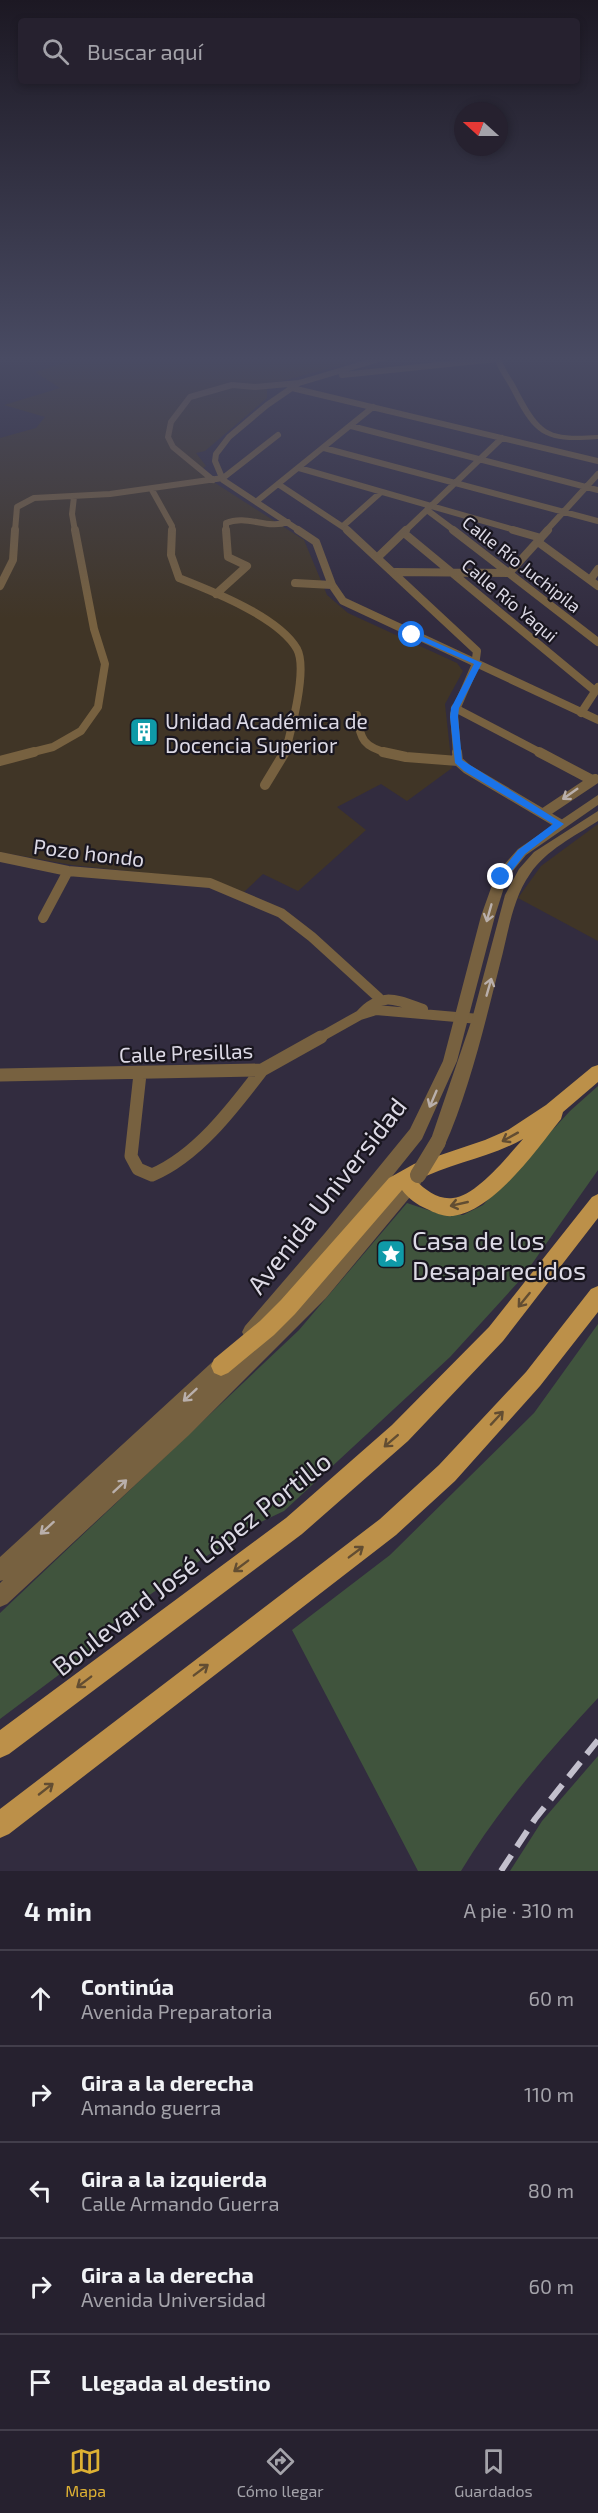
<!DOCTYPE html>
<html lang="es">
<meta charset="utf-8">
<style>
body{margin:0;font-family:"Exo 2",sans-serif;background:#2e2937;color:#f1f3f6}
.compass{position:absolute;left:454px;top:102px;width:54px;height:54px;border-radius:50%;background:#26212f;box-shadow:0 3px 9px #0003;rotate:291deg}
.stop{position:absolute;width:18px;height:18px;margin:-14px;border:4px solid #1a73e8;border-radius:50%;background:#fff}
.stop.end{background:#1a73e8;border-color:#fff;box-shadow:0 2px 6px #0008}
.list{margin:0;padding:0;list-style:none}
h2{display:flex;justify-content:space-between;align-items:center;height:78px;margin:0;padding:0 24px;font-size:26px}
h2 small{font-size:20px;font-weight:400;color:#a4a3aa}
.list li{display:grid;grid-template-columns:39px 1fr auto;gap:18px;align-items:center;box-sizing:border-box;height:96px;padding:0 24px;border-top:2px solid #423e4b}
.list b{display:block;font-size:22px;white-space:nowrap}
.list p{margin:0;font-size:20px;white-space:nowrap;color:#a4a3aa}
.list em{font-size:20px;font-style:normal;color:#a4a3aa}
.icon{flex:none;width:33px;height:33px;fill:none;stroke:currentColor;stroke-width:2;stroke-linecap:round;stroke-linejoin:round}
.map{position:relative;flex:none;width:598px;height:1871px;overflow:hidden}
.search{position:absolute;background:#26212f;box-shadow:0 3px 9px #0003;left:18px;right:18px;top:18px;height:66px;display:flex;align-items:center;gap:15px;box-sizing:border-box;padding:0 21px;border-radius:6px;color:#a4a3aa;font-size:22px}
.sheet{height:558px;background:#26212f}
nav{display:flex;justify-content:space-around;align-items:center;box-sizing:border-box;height:84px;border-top:2px solid #423e4b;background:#26212f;font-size:16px;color:#a4a3aa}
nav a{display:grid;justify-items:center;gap:3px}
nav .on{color:#deb133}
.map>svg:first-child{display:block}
.education{fill:#403526}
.green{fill:#40543d}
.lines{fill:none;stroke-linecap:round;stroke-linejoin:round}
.minor-far3{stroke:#776140;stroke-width:6}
.minor-far2{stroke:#776140;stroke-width:8}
.minor-far1{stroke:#776140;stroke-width:10}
.minor{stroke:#776140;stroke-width:13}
.tertiary{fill:#776140;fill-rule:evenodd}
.primary{fill:#bc9049;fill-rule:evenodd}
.rail{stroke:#c3c0cd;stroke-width:6;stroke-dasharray:19 10;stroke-linecap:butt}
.tertiary-bridge{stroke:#776140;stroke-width:16}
.oneway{stroke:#b9afab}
.oneway2{stroke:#624d32}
.route{fill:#1a73e8}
.labels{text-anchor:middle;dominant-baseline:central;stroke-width:4.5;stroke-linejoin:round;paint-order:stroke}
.far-street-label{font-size:18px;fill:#dcd9e5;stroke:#19161f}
.poi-label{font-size:21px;fill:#dcd9e5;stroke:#19161f;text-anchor:start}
.street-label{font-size:21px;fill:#dcd9e5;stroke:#19161f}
.near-street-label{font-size:26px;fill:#dcd9e5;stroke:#19161f}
.near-poi-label{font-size:26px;fill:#dcd9e5;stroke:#19161f;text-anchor:start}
</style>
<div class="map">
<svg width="598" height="1871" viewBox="0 0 598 1871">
<rect width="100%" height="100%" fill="#322c3f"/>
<path class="education" d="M82 357H372L267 385V398L205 451 196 453 206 466 198 472 304 540 327 595 348 613 457 663 463 671 445 704 452 768 407 801 381 784 337 807 366 830 298 891 263 874 244 892 213 880 72 865 0 852V438L36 428 45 417 4 405 60 388 35 372Z
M598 824V941L518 898 541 866Z"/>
<path class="green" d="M598 1086V1170L522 1278 450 1357 284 1511 248 1528 120 1615 88 1653 0 1719V1613L299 1330 407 1203 440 1214 463 1215 483 1205 570 1111Z
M598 1324V1698C548 1752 499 1808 461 1871H418L292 1630 390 1555 534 1413Z
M598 1756V1871H510L542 1821Z"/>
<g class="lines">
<path class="minor-far3" d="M342 375 497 359
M299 383 267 405 229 437 216 454 215 461 223 480 300 531
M292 388 598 461
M351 426 598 490
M324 448 598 521
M299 468 518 531
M213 480 173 447 168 437 171 422 190 397 232 385 255 387 299 383 386 357
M278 484 349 531
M152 490 172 526V531
M74 497 72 514 75 531
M257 501 373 407
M427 510 455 531
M343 526 380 493
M15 531 17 507 34 498 110 494 223 478 278 435
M226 531V523C247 514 267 530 288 522
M405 531 502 438
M546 531 598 474"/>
<path class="minor-far2" d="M172 530 171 555 179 578C212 591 279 617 297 649 308 669 291 731 285 753
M298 530 316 542 332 585 343 601 598 720
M347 530 477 651 475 666 454 714 457 753
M453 530 598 642
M513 530 541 538
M404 533 595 691
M538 542 598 586
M378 557 406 530
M395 572 509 573 548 530
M590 580 598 569
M295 583 332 585
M0 586 13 560 15 530
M216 594 247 566 228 557 226 530
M455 708 541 753
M581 713 598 687
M357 715C360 740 364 747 388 753
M29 753 53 747 81 731 98 707 105 664 94 629 75 530"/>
<path class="minor-far1" d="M383 752 406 757 458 761
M457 752 458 761
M539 752 592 780
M0 761 34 752
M458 761 467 769 560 824
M265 785 285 752
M544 813 595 779
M0 857 68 871 210 883 281 913 312 937 379 998
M43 918 68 871
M360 1015C381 991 397 1000 423 1009
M319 1038 360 1015 376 1010 479 1019"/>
<path class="minor" d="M140 1074 131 1156 138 1169 152 1175C197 1156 233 1108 262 1070
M0 1075 262 1070 321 1037"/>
<path class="tertiary" d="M494 357H501C503 367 513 380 518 390 541 434 548 438 598 435V439C545 443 535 437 511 390 506 380 496 367 494 357Z
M598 795V805L526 855 507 878 495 916 457 1061 422 1139 337 1245 257 1338 251 1341 245 1338 242 1332 245 1326 325 1233 410 1129 443 1061 481 916 496 874 518 849Z
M598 811V821C575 836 546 850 530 874 512 899 508 935 500 964 485 1023 469 1092 444 1147L438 1149 432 1147 430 1142 472 1019 505 895 519 869 534 852Z
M414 1172 420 1175 422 1180 420 1185 326 1298 189 1435 7 1604 0 1607V1583L3 1580 0 1581V1557L221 1354 227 1351 233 1354 235 1363 314 1286 408 1175Z"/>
<path class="primary" d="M598 1065V1082L563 1112 561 1119C537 1149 494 1211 453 1216 444 1217 435 1213 427 1209 417 1205 408 1198 402 1190L295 1314 274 1335 228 1373 221 1376 214 1373 211 1366 214 1359 260 1321 281 1300 389 1178 414 1164 485 1140 508 1130 546 1105 592 1067ZM523 1139C508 1156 476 1196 453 1198 438 1200 426 1190 416 1181 450 1163 489 1158 523 1139Z
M598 1194V1218L503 1341 408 1441 302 1534 9 1754 0 1758V1730L286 1518 392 1425 489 1327 592 1197Z
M598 1286V1312L540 1386 455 1481 396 1535 9 1834 0 1838V1809L380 1519 439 1465 526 1372 591 1289Z"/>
<path class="rail" d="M501 1871 535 1819 598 1740"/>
<path class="tertiary-bridge" d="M418 1175 438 1142"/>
</g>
<defs><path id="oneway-shaft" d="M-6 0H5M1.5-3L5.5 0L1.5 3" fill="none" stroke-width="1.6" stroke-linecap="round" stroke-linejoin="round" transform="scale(1.5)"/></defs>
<g class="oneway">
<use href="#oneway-shaft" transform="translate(570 794) rotate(145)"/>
<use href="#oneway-shaft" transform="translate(489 913) rotate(106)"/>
<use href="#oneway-shaft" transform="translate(489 987) rotate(-74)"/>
<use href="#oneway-shaft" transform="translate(433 1099) rotate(113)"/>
<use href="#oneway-shaft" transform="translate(190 1395) rotate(137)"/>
<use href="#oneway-shaft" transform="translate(120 1486) rotate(-43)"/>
<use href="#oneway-shaft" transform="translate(47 1528) rotate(138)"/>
</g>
<g class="oneway2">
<use href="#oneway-shaft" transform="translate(510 1137) rotate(151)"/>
<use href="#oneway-shaft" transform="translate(459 1204) rotate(167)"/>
<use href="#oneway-shaft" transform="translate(524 1300) rotate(129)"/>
<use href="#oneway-shaft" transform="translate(497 1418) rotate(-47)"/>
<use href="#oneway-shaft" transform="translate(391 1441) rotate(139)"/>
<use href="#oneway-shaft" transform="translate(356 1552) rotate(-37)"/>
<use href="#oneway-shaft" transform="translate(241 1566) rotate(143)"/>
<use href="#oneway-shaft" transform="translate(201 1670) rotate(-37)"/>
<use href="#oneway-shaft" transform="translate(84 1682) rotate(143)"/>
<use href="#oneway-shaft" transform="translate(46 1789) rotate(-38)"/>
</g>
<linearGradient id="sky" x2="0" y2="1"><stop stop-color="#1c1823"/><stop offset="0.58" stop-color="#494b63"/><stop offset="1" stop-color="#494b63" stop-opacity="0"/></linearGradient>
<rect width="598" height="619" fill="url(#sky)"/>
<path class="route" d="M410 633H415L482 663 459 708 458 717 462 760 564 824 525 854 505 880H498L497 877 518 850 553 824 464 771 455 763 450 717 451 708 474 664 410 636Z"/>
<defs>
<g id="building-square" transform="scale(1.5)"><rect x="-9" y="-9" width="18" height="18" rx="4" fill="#0f9aa8" stroke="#19161f"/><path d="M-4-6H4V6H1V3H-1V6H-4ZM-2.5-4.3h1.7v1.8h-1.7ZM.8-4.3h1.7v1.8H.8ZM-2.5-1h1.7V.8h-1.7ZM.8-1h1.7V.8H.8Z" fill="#fff"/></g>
<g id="sight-square" transform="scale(1.5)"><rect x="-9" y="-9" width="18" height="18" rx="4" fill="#0f9aa8" stroke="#19161f"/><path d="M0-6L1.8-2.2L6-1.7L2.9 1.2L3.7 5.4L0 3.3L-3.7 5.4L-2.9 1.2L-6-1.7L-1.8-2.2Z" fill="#fff"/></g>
</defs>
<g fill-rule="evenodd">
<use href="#building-square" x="144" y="732"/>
<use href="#sight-square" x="391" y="1254"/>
</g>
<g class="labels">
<g class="far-street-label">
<text transform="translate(522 564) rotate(38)">Calle Río Juchipila</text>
<text transform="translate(510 600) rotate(40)">Calle Río Yaqui</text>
</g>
<g class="poi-label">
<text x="165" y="720">Unidad Académica de<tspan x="165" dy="24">Docencia Superior</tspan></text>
</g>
<g class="street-label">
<text transform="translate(89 852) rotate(7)">Pozo hondo</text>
<text transform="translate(186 1052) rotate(-2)">Calle Presillas</text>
</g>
<g class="near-street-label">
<text transform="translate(326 1195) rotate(-52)">Avenida Universidad</text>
<text transform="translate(191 1563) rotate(-38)">Boulevard José López Portillo</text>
</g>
<g class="near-poi-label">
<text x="412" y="1239">Casa de los<tspan x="412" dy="30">Desaparecidos</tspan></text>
</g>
</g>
</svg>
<svg class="compass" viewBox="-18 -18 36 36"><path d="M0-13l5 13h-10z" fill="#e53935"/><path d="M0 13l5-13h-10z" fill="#a4a3aa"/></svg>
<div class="stop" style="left:412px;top:635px"></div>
<div class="stop end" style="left:501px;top:877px"></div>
<div class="search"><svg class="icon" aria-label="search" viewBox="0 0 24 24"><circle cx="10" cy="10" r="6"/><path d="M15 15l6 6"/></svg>Buscar aquí</div>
</div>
<section class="sheet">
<h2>4 min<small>A pie · 310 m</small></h2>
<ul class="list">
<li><svg class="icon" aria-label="ahead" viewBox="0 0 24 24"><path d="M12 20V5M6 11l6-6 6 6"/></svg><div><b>Continúa</b><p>Avenida Preparatoria</p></div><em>60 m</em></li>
<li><svg class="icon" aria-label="right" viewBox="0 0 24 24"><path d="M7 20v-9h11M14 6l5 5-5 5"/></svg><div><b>Gira a la derecha</b><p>Amando guerra</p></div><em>110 m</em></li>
<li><svg class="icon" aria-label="left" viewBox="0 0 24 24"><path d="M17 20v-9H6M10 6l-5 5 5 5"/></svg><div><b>Gira a la izquierda</b><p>Calle Armando Guerra</p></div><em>80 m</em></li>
<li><svg class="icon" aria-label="right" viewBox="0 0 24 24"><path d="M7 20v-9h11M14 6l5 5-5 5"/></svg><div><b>Gira a la derecha</b><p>Avenida Universidad</p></div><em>60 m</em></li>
<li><svg class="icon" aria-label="arrive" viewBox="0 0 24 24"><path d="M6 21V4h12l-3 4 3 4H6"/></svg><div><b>Llegada al destino</b></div></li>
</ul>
</section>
<nav>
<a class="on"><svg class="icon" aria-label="map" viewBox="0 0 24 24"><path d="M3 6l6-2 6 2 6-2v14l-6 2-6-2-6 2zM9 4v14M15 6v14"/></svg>Mapa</a>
<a><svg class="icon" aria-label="directions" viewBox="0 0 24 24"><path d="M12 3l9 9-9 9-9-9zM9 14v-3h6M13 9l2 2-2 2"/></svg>Cómo llegar</a>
<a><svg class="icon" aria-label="saved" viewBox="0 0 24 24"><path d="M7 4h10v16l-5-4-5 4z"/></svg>Guardados</a>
</nav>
